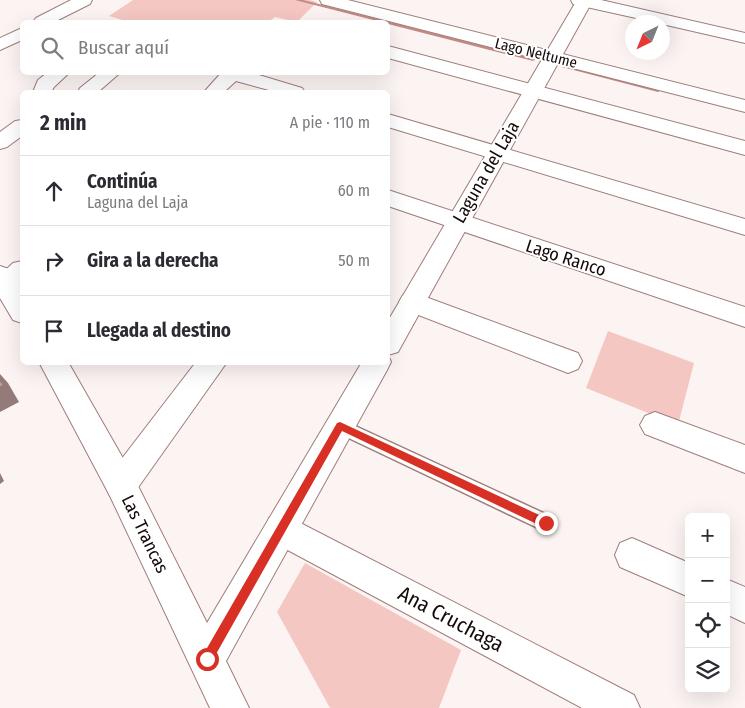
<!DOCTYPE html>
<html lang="es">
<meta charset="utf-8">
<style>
body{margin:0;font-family:"Fira Sans Condensed",sans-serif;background:#f2f2f3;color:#2b2b33}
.controls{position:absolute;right:15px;bottom:15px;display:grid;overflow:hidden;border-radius:8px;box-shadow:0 5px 20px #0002}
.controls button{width:45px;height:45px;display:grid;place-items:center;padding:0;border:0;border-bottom:1px solid #e1e1e2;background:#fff;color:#2b2b33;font:25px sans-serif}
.compass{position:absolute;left:625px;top:15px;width:45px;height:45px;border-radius:50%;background:#fff;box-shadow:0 5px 20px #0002;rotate:223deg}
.stop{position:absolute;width:15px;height:15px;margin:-11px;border:4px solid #d93025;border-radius:50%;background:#fff}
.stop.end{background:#d93025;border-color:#fff;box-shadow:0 1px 5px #0008}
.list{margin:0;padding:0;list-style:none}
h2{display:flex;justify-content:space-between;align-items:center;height:65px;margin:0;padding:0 20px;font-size:21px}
h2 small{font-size:16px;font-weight:400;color:#7c7c81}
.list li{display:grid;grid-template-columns:32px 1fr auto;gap:15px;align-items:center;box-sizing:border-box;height:70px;padding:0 20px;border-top:1px solid #e1e1e2}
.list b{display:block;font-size:19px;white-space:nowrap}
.list p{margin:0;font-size:16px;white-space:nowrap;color:#7c7c81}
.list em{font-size:16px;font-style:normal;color:#7c7c81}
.icon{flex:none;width:28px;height:28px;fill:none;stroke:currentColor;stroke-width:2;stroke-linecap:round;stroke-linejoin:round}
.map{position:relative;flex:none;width:745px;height:708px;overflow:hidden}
.search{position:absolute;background:#fff;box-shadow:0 5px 20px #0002;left:20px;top:20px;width:370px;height:55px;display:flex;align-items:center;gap:12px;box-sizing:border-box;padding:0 18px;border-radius:8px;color:#7c7c81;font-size:19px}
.panel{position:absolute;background:#fff;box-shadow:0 5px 20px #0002;left:20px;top:90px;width:370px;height:275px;border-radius:8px}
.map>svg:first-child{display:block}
.green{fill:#f5c7c2}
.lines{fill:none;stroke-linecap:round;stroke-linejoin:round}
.stream{fill:#c48983;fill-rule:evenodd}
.lane-casing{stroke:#9e7e7a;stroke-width:3}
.street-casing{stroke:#9e7e7a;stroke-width:2}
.secondary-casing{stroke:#9e7e7a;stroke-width:2}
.lane{fill:#fff;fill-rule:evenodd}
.street{fill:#fff;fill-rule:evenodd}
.secondary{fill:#fff;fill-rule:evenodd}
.shaded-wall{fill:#947b79}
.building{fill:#d3b0ad;stroke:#947b79}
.route{fill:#d93025}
.labels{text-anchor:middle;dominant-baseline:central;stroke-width:4;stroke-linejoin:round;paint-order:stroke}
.far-street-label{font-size:15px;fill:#150a09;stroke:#fff}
.street-label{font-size:18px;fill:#150a09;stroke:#fff}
.near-street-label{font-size:21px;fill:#150a09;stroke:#fff}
</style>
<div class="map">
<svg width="745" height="708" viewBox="0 0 745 708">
<rect width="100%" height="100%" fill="#fcf4f3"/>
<path class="green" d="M133 0H310L317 2 297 22 275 17 268 22H129L109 16Z
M608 331 694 363 678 425 586 388Z
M305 563 461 650 439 708H330L277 612Z"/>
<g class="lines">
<path class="stream" d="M295 0H303L536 59 533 61 388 24V22H381Z
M564 64 660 89 661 90 658 92 562 67V65Z"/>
<g class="lane-casing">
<path id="lane" d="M340 419 552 517 555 523 552 529 546 532 540 529 334 431 332 426 334 421Z"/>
</g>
<g class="street-casing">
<path id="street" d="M71 0H92L90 4 54 22H33L36 18Z
M320 0H348L745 100V112L322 4Z
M571 0H601L745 33V43L662 24V22H654L573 4Z
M22 28V40L0 50V38Z
M388 46 745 141V155L388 58Z
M48 72H70L54 87 51 92H33L38 80Z
M100 72H121L98 92H78L80 88Z
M222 72H249L302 88 305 92H276L236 81 224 92H204Z
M388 114 745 219V235L388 127Z
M22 120V136L7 147 0 149V132L15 121Z
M388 190 745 307V327L388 206Z
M22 261V285C15 291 10 296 0 293V275L13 263Z
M412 292 578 353 582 361 578 369 568 373 403 309 399 302 403 295Z
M196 362H227L132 496 121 500 110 496 105 485 110 474Z
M655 412 745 445V473L645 434 640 425 645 416Z
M281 513 634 695 640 708H582L269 540 265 529 269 518Z
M632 538 689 563V597L620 567 615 555 620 543Z
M726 579 745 587V623L726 614Z"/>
</g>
<g class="secondary-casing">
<path id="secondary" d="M577 0H593L398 352 388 355V321Z
M0 266 9 269 22 291V323L13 320 0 298Z
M388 355 391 362 387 370 226 661 249 708H210L110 496 39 362H68L132 474 207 623 362 362H388Z"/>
</g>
<use href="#lane" class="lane"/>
<use href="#street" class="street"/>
<use href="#secondary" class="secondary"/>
</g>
<path class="shaded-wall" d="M0 374 8 383 19 402 0 412Z
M0 473 4 481 0 484Z"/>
<path class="building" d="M0 380 3 385 0 387Z"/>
<path class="route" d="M340 422 550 520V527H543L342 431 211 663 207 665 203 663 202 659 203 655 337 423Z"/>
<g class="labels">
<g class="far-street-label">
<text transform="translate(536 53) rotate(14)">Lago Neltume</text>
</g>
<g class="street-label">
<text transform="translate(486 172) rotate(-60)">Laguna del Laja</text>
<text transform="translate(566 258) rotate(18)">Lago Ranco</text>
<text transform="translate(145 534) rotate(64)">Las Trancas</text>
</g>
<g class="near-street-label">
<text transform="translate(451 619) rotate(28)">Ana Cruchaga</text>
</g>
</g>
</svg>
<div class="controls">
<button>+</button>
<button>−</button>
<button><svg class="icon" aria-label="locate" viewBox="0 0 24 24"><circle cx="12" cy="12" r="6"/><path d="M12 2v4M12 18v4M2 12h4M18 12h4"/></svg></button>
<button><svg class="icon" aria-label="layers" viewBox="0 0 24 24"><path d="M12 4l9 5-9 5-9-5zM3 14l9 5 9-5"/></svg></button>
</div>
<svg class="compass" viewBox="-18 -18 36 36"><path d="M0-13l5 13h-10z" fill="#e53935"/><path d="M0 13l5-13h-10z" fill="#7c7c81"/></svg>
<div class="stop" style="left:207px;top:659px"></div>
<div class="stop end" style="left:546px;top:523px"></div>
<div class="search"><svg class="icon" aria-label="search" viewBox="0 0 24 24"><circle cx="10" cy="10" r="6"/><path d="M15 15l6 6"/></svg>Buscar aquí</div>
<section class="panel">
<h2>2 min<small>A pie · 110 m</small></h2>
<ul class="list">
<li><svg class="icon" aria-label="ahead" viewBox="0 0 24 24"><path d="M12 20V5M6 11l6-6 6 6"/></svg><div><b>Continúa</b><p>Laguna del Laja</p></div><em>60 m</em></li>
<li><svg class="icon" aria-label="right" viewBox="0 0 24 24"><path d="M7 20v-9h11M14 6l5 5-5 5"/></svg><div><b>Gira a la derecha</b></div><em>50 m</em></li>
<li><svg class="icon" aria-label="arrive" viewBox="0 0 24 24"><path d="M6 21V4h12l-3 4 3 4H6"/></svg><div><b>Llegada al destino</b></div></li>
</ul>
</section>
</div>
